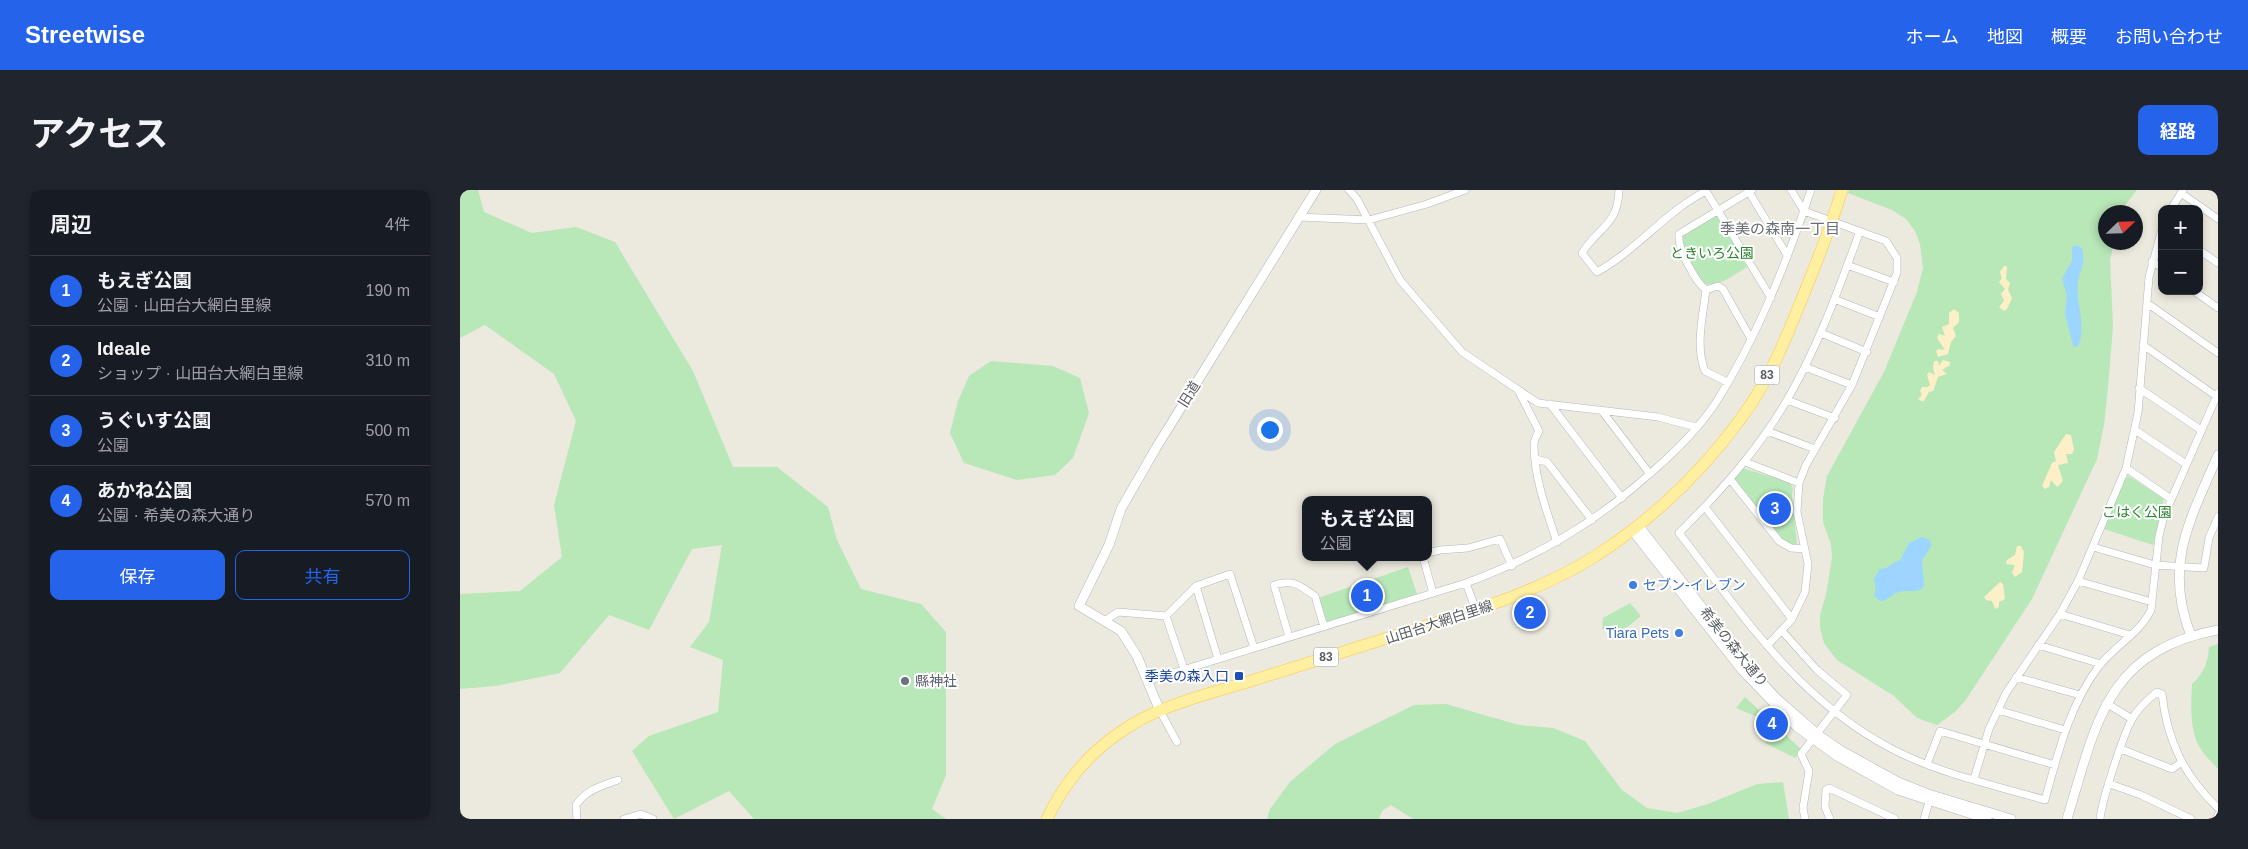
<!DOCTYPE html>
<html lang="ja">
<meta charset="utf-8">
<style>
body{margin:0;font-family:Helvetica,"Noto Sans JP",sans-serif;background:#20242c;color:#f1f3f6}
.controls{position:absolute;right:15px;top:15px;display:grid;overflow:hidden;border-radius:10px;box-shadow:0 2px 8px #0003}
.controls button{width:45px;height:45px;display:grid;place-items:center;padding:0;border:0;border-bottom:1px solid #363941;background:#171b24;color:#f1f3f6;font:25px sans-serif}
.compass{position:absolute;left:1638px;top:15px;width:45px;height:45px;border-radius:50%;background:#171b24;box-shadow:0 2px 8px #0003;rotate:67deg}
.you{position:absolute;left:809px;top:239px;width:18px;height:18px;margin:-12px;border:4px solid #fff;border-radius:50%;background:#1a73e8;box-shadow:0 0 0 8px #1a73e833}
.badge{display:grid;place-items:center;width:32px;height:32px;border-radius:50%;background:#2563eb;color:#fff;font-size:16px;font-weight:700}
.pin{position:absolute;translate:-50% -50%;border:2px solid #fff;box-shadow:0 1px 5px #0006}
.popup{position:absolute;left:842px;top:306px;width:130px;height:65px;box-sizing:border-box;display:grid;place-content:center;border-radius:10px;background:#171b24;filter:drop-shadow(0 1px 4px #0005);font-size:16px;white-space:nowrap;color:#9ea1a6}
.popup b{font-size:19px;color:#f1f3f6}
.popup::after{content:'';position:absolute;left:50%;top:100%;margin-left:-10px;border:10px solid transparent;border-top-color:#171b24}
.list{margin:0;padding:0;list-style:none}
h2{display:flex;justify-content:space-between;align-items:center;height:65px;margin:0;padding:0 20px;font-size:21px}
h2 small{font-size:16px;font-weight:400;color:#9ea1a6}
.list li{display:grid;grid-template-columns:32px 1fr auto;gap:15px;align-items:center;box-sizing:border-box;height:70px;padding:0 20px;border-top:1px solid #363941}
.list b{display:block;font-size:19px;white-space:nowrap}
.list p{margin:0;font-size:16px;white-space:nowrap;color:#9ea1a6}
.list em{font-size:16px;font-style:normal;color:#9ea1a6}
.actions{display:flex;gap:10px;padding:15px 20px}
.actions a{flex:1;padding:11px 0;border:1px solid #2563eb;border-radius:10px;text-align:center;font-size:18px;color:#2563eb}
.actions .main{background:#2563eb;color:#fff}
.map{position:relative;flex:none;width:1758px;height:629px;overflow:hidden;border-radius:10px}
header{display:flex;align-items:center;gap:30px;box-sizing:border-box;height:70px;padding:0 25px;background:#2563eb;color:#fff}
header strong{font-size:24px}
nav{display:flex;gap:28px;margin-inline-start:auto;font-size:18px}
.intro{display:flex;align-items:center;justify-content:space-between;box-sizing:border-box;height:120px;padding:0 30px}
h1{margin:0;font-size:35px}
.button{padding:12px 22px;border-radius:10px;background:#2563eb;color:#fff;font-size:18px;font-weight:700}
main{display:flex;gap:30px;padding:0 30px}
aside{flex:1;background:#171b24;border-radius:10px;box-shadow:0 2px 8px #0003}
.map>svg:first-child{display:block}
.green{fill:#b8e7b8}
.sand{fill:#fdf0c9}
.water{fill:#9cd5ff}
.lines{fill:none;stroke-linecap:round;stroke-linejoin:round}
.minor-casing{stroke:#b4b7bd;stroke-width:8}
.tertiary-casing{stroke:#b4b7bd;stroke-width:10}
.primary-casing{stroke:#fcc847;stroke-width:12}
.minor{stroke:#fff;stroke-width:7}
.tertiary{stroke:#fff;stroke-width:9}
.primary{stroke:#ffefa1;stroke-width:11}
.shop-dot{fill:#3f7fe0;stroke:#fff;stroke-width:2}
.transit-dot{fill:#1a4fb4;stroke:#fff;stroke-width:2}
.worship-dot{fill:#6b7280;stroke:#fff;stroke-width:2}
.labels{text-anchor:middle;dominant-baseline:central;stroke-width:4;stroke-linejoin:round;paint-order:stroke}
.shield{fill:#fff;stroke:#898d90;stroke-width:1}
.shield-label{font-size:12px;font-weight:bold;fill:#575c61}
.park-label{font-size:14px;fill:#2d8330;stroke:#fff}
.street-label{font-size:14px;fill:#575c61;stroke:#fff}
.shop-label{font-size:14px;fill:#366cbe;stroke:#fff;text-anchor:start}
.transit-label{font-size:14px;fill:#164399;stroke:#fff;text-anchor:end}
.worship-label{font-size:14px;fill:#5b616d;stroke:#fff;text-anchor:start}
.neighbourhood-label{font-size:15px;fill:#686e73;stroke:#fff}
</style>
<header>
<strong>Streetwise</strong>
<nav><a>ホーム</a><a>地図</a><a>概要</a><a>お問い合わせ</a></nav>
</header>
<div class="intro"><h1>アクセス</h1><a class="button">経路</a></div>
<main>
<aside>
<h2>周辺<small>4件</small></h2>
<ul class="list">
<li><span class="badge">1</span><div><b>もえぎ公園</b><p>公園 · 山田台大網白里線</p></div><em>190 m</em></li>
<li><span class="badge">2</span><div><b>Ideale</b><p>ショップ · 山田台大網白里線</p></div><em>310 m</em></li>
<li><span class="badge">3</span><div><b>うぐいす公園</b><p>公園</p></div><em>500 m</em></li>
<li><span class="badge">4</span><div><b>あかね公園</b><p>公園 · 希美の森大通り</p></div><em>570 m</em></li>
</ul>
<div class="actions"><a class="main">保存</a><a>共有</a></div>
</aside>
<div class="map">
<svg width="1758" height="629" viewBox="0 0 1758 629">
<rect width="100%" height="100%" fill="#ece9de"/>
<path class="green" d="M0 0H18L24 22 72 43 116 37 155 52 233 181 273 277H317L368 317 377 350 401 399 461 414 486 442V585L472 619 486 629H294L269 601 214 629 172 561 189 546 258 522 263 470 230 457 249 432 262 355 232 359 189 440 149 425 100 483 35 496 0 499V404L60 401 102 367 94 315 116 231 94 184 25 135 0 148Z
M1389 0H1677L1660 22H1646V52L1654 53 1650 70 1653 136 1648 197 1644 235 1637 269 1572 409 1505 511 1495 522 1477 535 1457 528 1434 506 1377 470 1364 453 1360 437V425L1366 405 1372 368 1371 354 1363 332V309L1367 286 1424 182 1457 102 1463 78 1460 54 1455 41 1446 29 1432 20 1388 3Z
M1254 26 1258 27 1287 77C1275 84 1257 99 1242 93L1222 57 1221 47Z
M531 171 593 176 620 188 629 223 613 268 595 285 557 290 504 273 490 243 498 211 509 186Z
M1283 278 1330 293 1333 298 1332 305 1337 354 1333 355 1322 350 1276 293 1274 288Z
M1669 286 1704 309 1693 355 1644 339 1665 289Z
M948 377 957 404 869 432 866 430 858 408Z
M1170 413 1181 426 1161 442 1142 439 1143 428Z
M1758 454V579C1753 573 1746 567 1742 561 1729 543 1731 514 1732 494 1744 483 1748 473 1749 457Z
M1285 507 1341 559 1335 568 1305 553 1314 538 1307 531 1276 518Z
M986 514 1059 535 1093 538 1125 551 1162 600 1187 618 1217 623 1248 614 1297 594 1323 592 1329 629H953L931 615 922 621 919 629H807L810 619 830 592 875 554 954 515Z"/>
<path class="sand" d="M1544 76H1547L1546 89 1550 93 1548 100 1552 108 1547 119 1544 121 1539 117 1544 111 1541 104 1545 99 1539 92 1542 88 1540 82Z
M1494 119 1499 123V132L1493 138 1496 146 1491 152 1488 164 1478 167 1476 161 1479 159 1485 160 1477 148 1479 144 1485 146 1482 137 1489 134V123Z
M1483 170 1490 172V175L1482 180 1487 184 1478 187 1473 201 1469 202 1464 211H1461L1458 209 1462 205 1460 201 1462 197H1468L1470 195 1467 185 1469 182 1475 185 1473 178 1474 171H1478L1479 176Z
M1606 244 1611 245 1614 260 1612 264H1606L1608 273 1598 275 1603 291 1597 297 1591 290 1589 297 1585 299 1582 296 1592 273 1596 271 1594 262Z
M1557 356H1561L1564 362 1562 382 1555 387 1552 383 1555 375 1546 374 1547 370 1555 365Z
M1540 392 1543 394 1545 409 1539 412V417L1535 419 1532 411 1526 410 1524 407Z"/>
<path class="water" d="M1616 55 1622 58C1626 74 1620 78 1618 92 1615 109 1628 142 1617 157L1613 156 1605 124 1607 105 1602 89 1612 70V57Z
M1462 347 1470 350 1471 355C1470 361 1465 364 1463 369 1460 378 1466 387 1463 398 1453 404 1448 399 1439 402 1431 404 1428 411 1420 411L1414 405 1416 400 1414 389 1420 379 1426 378 1441 369 1449 353Z"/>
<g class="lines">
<g class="minor-casing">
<path id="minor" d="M889 0 897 9 940 90 1002 162 1078 213 1198 227 1236 237
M1159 0C1158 36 1138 37 1122 63L1137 82C1177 60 1205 22 1246 1L1311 108
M1289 2 1327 65
M1721 3 1758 29
M1711 19 1723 0
M838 27 909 30 967 14 1005 0
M1400 41C1379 98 1358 157 1327 210 1298 260 1260 302 1219 343 1283 425 1338 511 1434 560 1481 584 1534 595 1585 610 1598 563 1609 516 1639 476 1655 456 1680 443 1691 420L1699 346 1704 326 1758 203
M1739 60 1758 73
M1692 71 1702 78
M1387 75 1434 92
M1246 100C1235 91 1217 58 1219 44L1292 0
M1734 101 1758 118
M1374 109 1420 127
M1687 113 1758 163
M1361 143 1407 162
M1683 155 1756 206
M1345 177 1392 195
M1267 192 1245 181C1235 157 1243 125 1246 100L1258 96 1263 99 1291 149
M1679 198 1741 240
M1058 200 1079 241C1077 245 1074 250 1074 255 1074 288 1087 322 1097 352
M1327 210 1375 228
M1090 214 1162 308
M1142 221 1190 284
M1675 240 1726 274
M1307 241 1355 259
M1076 269 1087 272 1132 330
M1285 272 1339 293
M1666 278 1711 309
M1270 289 1319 351 1331 358 1345 359
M1245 317 1332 429
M1633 357 1695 375 1744 378 1749 348 1758 327
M968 363 980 360 1008 358 1040 349 1052 376
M963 367 973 403
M1618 391 1692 412
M1006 393 1016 420
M736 396 758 469
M1600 424 1670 445
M706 426 724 479
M646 430 658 422 706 426 736 396 770 384 794 458
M1323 442 1357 480 1387 505 1341 564 1349 581 1343 618 1345 629
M829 447 814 395C834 389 839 395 855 406L864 437
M1578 455 1641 474
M1307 456 1332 429 1345 402 1348 374 1337 322 1339 293 1346 275 1392 195 1437 83V68L1426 51 1344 21 1331 0
M1556 487 1620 505
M687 491 1006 393C1079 366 1135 333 1193 281 1216 261 1238 239 1255 214 1297 148 1326 74 1351 0
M1646 513 1672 529
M1538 520 1605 540
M700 521 717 552
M1661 559 1712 579 1722 572
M1467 574 1480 541 1595 575
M1514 589 1529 539 1546 503 1600 424 1618 391 1666 278 1678 223 1689 87 1702 39
M1650 594 1681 605 1731 629
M117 629 116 615C126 600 141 596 158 590
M164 629 181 624 193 629
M1370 629 1365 617 1366 600 1369 598 1435 629
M1464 629 1469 612
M1640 629C1642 610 1662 549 1671 531 1677 519 1687 510 1697 502L1702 504C1707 550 1724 586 1758 618
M1756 629 1758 625"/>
</g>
<g class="tertiary-casing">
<path id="tertiary" d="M1178 335 1293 483 1315 507 1357 544 1380 560 1438 592 1468 604 1551 629
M1172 340 1282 480 1337 537 1377 566 1438 600 1527 629
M1731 446C1703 375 1730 330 1758 265
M700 521 677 466 661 441 619 416 649 355 661 319 696 258 856 0
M1607 629C1636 535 1645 461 1758 440"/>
</g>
<g class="primary-casing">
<path id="primary" d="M587 629C603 595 627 565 659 543 698 515 749 504 794 490 849 473 904 455 959 438 1020 419 1079 401 1134 367 1192 330 1242 282 1282 227 1311 188 1329 141 1347 96 1360 64 1372 33 1382 0"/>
</g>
<use href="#minor" class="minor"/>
<use href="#tertiary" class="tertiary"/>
<use href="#primary" class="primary"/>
</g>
<g class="shop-dot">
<circle cx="1173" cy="395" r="5"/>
<circle cx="1219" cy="443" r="5"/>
</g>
<rect class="transit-dot" x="774" y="481" width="10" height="10" rx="2.5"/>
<circle class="worship-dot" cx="445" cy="491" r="5"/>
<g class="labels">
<g class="shield">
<rect x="1294.5" y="175.5" width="25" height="19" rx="4"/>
<rect x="853.5" y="457.5" width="25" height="19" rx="4"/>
</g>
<g class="shield-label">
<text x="1307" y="185">83</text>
<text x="866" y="467">83</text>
</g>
<g class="park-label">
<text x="1252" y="63">ときいろ公園</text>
<text x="1677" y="322">こはく公園</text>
</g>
<g class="street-label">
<text transform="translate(729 204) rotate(-58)">旧道</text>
<text transform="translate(979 432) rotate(-18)">山田台大網白里線</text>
<text transform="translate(1274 457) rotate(51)">希美の森大通り</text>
</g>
<g class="shop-label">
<text x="1183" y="395">セブン-イレブン</text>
<text x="1209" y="443" text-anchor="end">Tiara Pets</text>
</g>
<g class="transit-label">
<text x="769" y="486">季美の森入口</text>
</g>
<g class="worship-label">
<text x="455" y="491">縣神社</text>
</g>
<g class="neighbourhood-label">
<text x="1320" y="38">季美の森南一丁目</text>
</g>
</g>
</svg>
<div class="controls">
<button>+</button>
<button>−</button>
</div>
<svg class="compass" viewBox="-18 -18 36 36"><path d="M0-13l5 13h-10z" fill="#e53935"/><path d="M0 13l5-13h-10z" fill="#9ea1a6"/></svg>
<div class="you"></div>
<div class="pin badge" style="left:907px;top:406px">1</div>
<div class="popup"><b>もえぎ公園</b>公園</div>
<div class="pin badge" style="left:1070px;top:423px">2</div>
<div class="pin badge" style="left:1315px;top:319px">3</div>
<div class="pin badge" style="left:1312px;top:534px">4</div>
</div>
</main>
